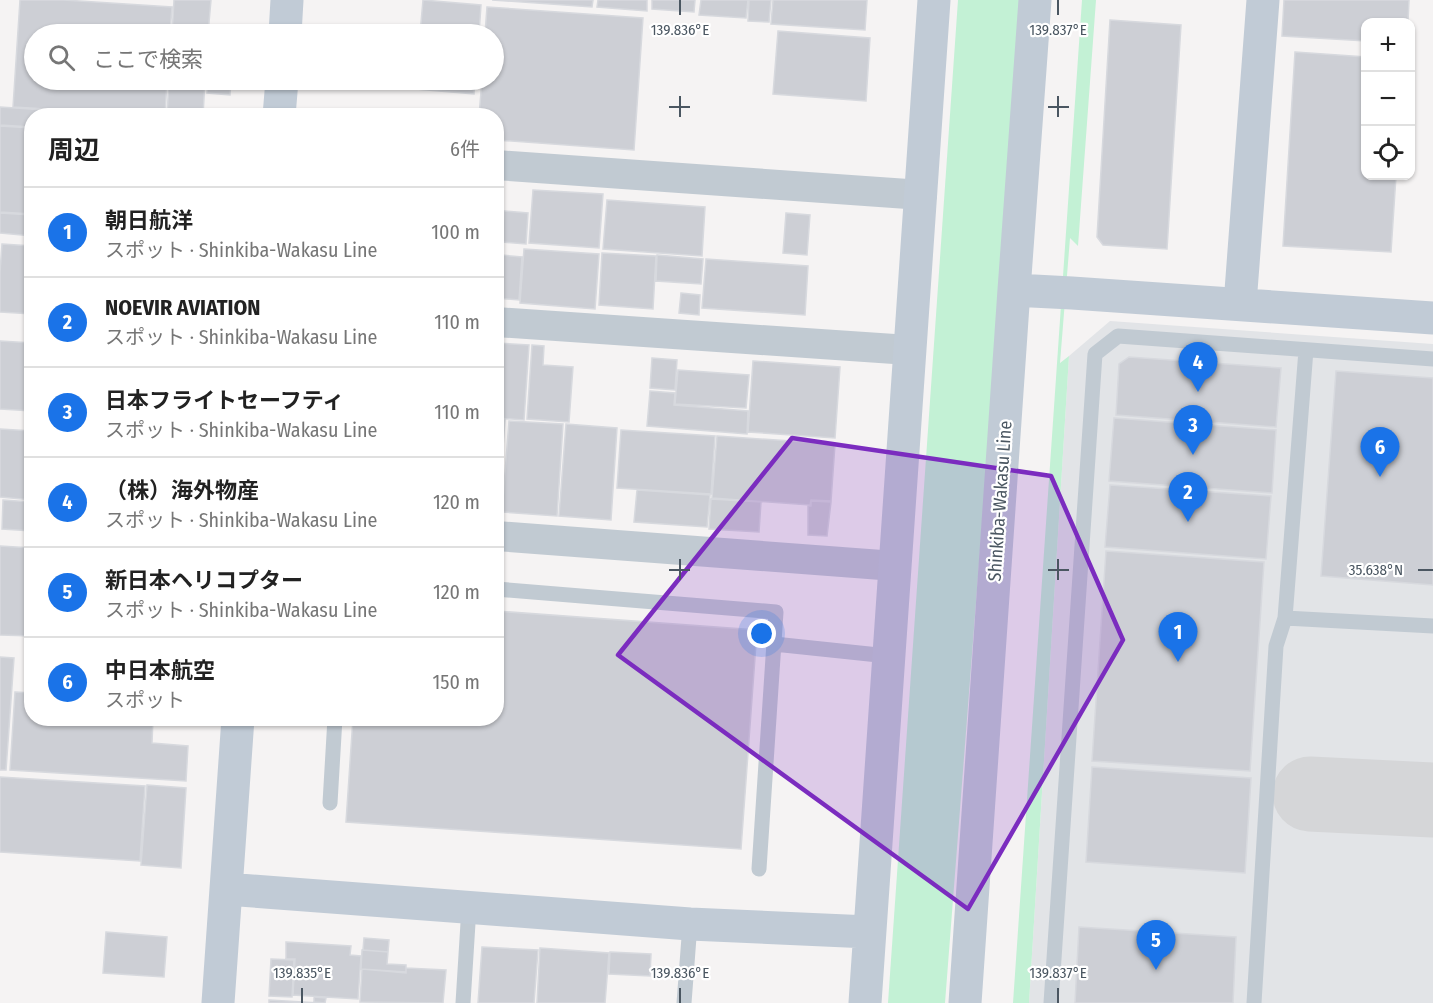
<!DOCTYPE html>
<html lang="ja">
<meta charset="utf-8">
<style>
body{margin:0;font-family:"Fira Sans Condensed","Noto Sans JP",sans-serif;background:#f6f6f6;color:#222}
.controls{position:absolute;right:18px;top:18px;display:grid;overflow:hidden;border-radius:12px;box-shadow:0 2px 4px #0004}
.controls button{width:54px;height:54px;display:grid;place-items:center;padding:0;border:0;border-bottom:2px solid #e0e0e0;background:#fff;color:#222;font:30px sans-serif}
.you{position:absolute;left:762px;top:634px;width:21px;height:21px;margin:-15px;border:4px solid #fff;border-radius:50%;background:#1a73e8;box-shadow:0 0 0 9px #1a73e833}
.badge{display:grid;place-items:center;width:39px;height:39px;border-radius:50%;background:#1a73e8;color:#fff;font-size:20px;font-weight:700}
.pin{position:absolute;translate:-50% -50px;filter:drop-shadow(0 2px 3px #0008)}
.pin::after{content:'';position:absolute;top:32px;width:21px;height:18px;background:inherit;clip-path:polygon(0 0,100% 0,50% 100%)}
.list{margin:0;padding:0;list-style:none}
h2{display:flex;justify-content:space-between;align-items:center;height:78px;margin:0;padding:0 24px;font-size:26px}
h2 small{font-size:20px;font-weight:400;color:#767676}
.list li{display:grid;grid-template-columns:39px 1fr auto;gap:18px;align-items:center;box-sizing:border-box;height:90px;padding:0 24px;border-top:2px solid #e0e0e0}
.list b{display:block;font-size:22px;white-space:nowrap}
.list p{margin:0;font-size:20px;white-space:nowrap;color:#767676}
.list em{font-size:20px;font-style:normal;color:#767676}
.icon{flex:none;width:33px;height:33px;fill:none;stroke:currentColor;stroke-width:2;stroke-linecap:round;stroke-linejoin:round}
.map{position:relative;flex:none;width:1433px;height:1003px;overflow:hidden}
.search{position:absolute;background:#fff;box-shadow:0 2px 4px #0004;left:24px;top:24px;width:480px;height:66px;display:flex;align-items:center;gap:15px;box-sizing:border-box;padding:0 21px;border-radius:33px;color:#767676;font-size:22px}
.panel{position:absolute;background:#fff;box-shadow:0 2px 4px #0004;left:24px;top:108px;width:480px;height:618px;border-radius:24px}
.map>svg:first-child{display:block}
.airport{fill:#e2e4e7}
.green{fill:#c3f1d5}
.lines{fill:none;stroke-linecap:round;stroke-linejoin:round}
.taxiway{stroke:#d5d6d8;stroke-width:75}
.building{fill:#cdcfd5;stroke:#d7d9de;stroke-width:1.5}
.lane{stroke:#c1cad2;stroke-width:15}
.street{stroke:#c1cad2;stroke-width:30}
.secondary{stroke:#c1cbd6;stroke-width:33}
.marked{fill:#7b2cbf;fill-opacity:0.2;stroke:#7b2cbf;stroke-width:4.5;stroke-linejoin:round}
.ticks{fill:none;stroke:#4a5661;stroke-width:2}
.labels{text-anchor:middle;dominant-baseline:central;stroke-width:4.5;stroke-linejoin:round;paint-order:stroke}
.street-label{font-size:18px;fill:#4a5661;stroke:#fff}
.ticks-label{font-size:15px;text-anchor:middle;fill:#4a5661;stroke:#fff;stroke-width:4.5;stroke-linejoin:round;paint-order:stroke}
</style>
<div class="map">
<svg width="1433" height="1003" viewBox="0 0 1433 1003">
<rect width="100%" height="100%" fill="#f5f3f3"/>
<path class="airport" d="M1110 321 1433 344V1003H1029L1069 356Z"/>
<path class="green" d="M958 0H1021L1012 137 945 1003H888Z
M1082 0H1096L1078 246 1070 238 1060 363 1069 356 1029 1003H1013Z"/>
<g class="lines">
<path class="taxiway" d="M1310 794 1433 800"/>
</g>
<path class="building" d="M20 0H64L172 7 170 34H34V80H167L165 116 13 107Z
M174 0H211L208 34H172Z
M423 0 481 5 479 34H420Z
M492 0H593L592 7Z
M598 0H647V11L597 7Z
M652 0H695L694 12 652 9Z
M701 0H748L746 18 699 15Z
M749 0H771L769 22 748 21Z
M773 0H867L865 30 771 24Z
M1284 0H1409L1408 22H1366V41L1282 36Z
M487 7 643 18 634 150 496 140V116H479L482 80H494V34H485Z
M1110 20 1181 25 1167 249 1103 245 1097 237Z
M778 31 870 38 866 101 773 94Z
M1295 52 1366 57V176H1396L1391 252 1283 246Z
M169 80H205L203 116H167Z
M208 80H231L230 95 207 93Z
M417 80H475L474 94 416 89Z
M0 107 136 116H32V127L0 125Z
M0 126 32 128V214L0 212Z
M496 189 502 190 499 241H496Z
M533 190 603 194 599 248 529 243Z
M607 200 705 207 702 256 603 249Z
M504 211 528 213 526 244 502 242Z
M0 213 32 215V236L0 233Z
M786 213 810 215 807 255 783 253Z
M2 244 32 246V314L0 312V272Z
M524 249 599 254 595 309 520 303Z
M602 253 656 256 653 309 599 305Z
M501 255 522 257 519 300 498 298Z
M657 255 703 259 701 284 656 281Z
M706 259 808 266 805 315 702 308Z
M681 293 700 295 699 315 679 313Z
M0 341 32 343V411L0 409Z
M496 343 529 345 524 420 496 418Z
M532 345 544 346 543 365 573 367 569 422 527 419Z
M1129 357 1281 368 1276 427 1116 415 1119 364Z
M652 358 677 360 675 390 650 388Z
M753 361 840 367 835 438 748 432Z
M678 370 749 375 746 408 675 404Z
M1336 371 1433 378V585L1321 576Z
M650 391 675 393 674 405 748 411 747 434 647 426Z
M1114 418 1276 430 1272 493 1109 481Z
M496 420H505L498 514H496Z
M509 421 563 424 557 516 502 512Z
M566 424 617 428 611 520 559 516Z
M0 429 32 431V500L0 497Z
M621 430 715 436 711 494 617 488Z
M717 436 835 444 831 501 811 500 810 505 712 498Z
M1110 485 1271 496 1266 559 1105 547Z
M637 490 710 495 707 527 634 522Z
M711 499 761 502 759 532 709 529Z
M3 500 32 502V531L2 529Z
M811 501 831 502 827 536 808 535V506H811Z
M0 546 32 548V636L0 635Z
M1106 551 1264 562 1250 771 1092 761Z
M496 611 757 630 741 849 346 822 353 718H496Z
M0 657 14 658 6 770H0Z
M15 692 32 693V718H153L152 743 188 746 186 781 10 770Z
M1092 767 1251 778 1245 873 1086 862Z
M0 777 145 786 140 861 0 852Z
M147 785 186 788 181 868 141 865Z
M1079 927 1236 937 1233 1003H1075Z
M106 932 167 937 164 977 103 973Z
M364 938 389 940 388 952 363 950Z
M286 942 351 946 350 955 361 956 358 999 293 995 295 959H286Z
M482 947 538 950 534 1003H478Z
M540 948 609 953 605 1003H537Z
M362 950 388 952 387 964 406 965V972L361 969Z
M610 952 651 954 650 976 609 974Z
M271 959 294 960 292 997 269 996Z
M406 968 446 970 443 1003 360 1002 362 969 406 973Z
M314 997 326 998 325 1003 314 1002Z
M269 1000 320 1003H269Z"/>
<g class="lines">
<path class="lane" d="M496 589 776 612 759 869
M1285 618 1306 350
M774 644 888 656
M330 803 335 718
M463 1003 469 907
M684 1003 690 924
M1051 1003 1095 354 1118 336 1433 359
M1254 1003 1276 646 1285 618 1433 626"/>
<path class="street" d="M496 165 922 195
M496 322 909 350
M496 536 895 566"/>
<path class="secondary" d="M285 34 287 0
M279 116 282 80
M1014 290 1072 293 1433 318
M1240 304 1263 0
M226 889 690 924 869 932
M218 1003 238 718
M865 1003 934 0
M965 1003 1014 290 1035 0"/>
</g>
<path class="marked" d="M792 438 1051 476 1123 640 968 909 618 655Z"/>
<path class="ticks" d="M680 0V15M1058 0V15M680 96V117M1058 96V117M669 107H690M1048 107H1069M680 559V580M1058 559V580M669 570H690M1048 570H1069M1418 570H1433M302 988V1003M680 988V1003M1058 988V1003"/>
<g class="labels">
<g class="street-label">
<text transform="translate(1000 501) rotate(-86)">Shinkiba-Wakasu Line</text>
</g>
</g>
<g class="ticks-label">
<text x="680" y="35">139.836°E</text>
<text x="1058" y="35">139.837°E</text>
<text x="1376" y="575">35.638°N</text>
<text x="302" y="978">139.835°E</text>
<text x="680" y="978">139.836°E</text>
<text x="1058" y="978">139.837°E</text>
</g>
</svg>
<div class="controls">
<button>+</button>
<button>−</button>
<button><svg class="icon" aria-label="locate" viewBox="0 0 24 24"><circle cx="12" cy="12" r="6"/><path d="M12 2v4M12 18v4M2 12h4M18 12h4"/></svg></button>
</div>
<div class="you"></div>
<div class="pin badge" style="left:1178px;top:662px">1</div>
<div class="pin badge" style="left:1188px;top:522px">2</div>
<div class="pin badge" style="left:1193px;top:455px">3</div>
<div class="pin badge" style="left:1198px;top:392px">4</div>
<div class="pin badge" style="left:1156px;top:970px">5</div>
<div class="pin badge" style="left:1380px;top:477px">6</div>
<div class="search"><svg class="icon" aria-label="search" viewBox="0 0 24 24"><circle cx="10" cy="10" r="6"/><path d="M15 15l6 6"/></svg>ここで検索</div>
<section class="panel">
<h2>周辺<small>6件</small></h2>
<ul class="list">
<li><span class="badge">1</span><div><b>朝日航洋</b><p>スポット · Shinkiba-Wakasu Line</p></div><em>100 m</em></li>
<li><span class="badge">2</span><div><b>NOEVIR AVIATION</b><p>スポット · Shinkiba-Wakasu Line</p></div><em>110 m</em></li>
<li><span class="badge">3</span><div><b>日本フライトセーフティ</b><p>スポット · Shinkiba-Wakasu Line</p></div><em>110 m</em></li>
<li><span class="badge">4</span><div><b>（株）海外物産</b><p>スポット · Shinkiba-Wakasu Line</p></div><em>120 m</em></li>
<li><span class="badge">5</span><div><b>新日本ヘリコプター</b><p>スポット · Shinkiba-Wakasu Line</p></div><em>120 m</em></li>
<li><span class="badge">6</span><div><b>中日本航空</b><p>スポット</p></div><em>150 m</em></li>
</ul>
</section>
</div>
